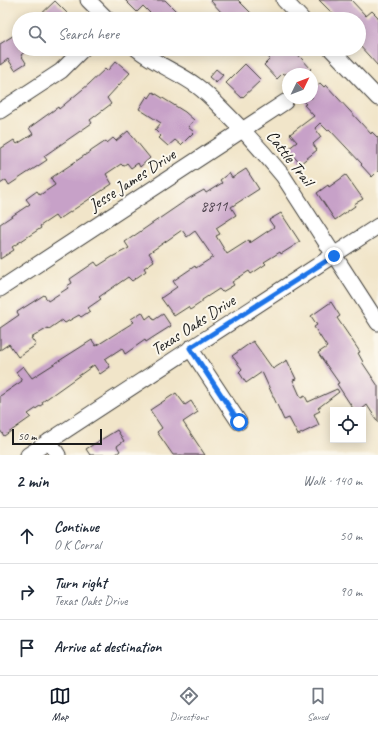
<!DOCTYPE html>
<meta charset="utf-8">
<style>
body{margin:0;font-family:Caveat,sans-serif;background:#f6f6f7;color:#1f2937}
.controls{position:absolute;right:12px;bottom:12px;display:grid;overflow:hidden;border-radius:0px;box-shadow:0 2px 10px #0003}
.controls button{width:36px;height:36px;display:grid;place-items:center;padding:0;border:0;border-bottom:1px solid #e0e1e3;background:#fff;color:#1f2937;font:20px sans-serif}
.compass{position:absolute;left:282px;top:68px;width:36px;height:36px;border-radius:50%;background:#fff;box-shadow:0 2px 10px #0003;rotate:47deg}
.scale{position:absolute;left:12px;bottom:10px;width:90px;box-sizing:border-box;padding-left:4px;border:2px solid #1c1c1c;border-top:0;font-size:11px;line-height:14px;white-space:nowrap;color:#1c1c1c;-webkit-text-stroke:3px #fbf7ec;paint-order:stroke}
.stop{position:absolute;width:12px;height:12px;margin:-9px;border:3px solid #1a73e8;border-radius:50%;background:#fff}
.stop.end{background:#1a73e8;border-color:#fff;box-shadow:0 1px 4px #0008}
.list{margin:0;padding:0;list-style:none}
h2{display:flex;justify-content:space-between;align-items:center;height:52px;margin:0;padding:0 16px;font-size:17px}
h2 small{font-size:13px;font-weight:400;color:#747a83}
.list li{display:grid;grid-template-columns:26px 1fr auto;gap:12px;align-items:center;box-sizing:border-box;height:56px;padding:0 16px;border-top:1px solid #e0e1e3}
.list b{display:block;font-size:15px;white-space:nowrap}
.list p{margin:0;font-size:13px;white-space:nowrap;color:#747a83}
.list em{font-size:13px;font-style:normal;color:#747a83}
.icon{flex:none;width:22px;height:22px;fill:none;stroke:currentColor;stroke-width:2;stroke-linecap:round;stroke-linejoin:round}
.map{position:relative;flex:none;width:378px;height:455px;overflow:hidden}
.search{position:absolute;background:#fff;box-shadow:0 2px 10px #0003;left:12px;right:12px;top:12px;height:44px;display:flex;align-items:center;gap:10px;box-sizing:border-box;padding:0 14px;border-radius:22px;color:#747a83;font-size:15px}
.sheet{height:220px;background:#fff}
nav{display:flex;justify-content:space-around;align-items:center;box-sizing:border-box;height:56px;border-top:1px solid #e0e1e3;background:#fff;font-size:11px;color:#747a83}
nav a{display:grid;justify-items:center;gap:2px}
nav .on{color:#111827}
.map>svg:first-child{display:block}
.building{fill:#c7a1c8}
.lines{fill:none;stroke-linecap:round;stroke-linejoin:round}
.minor-casing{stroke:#3c3a36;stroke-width:17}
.minor{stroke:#fff;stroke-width:15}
.route{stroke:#1a73e8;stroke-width:5}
.labels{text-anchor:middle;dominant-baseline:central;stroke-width:4;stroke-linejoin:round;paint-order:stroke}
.number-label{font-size:15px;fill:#473d47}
.street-label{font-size:17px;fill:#1c1c1c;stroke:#fbf7ec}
</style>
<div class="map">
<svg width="378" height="455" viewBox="0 0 378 455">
<rect width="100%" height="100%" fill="#fbf7ec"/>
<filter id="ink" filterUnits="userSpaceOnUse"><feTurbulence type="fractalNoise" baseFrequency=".025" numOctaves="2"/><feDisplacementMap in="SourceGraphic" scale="8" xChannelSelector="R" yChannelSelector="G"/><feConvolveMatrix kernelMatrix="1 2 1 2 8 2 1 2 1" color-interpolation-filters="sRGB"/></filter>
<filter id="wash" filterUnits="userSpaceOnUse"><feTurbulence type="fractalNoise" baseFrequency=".012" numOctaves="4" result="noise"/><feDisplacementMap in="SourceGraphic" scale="16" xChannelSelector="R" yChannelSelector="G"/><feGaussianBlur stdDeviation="0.9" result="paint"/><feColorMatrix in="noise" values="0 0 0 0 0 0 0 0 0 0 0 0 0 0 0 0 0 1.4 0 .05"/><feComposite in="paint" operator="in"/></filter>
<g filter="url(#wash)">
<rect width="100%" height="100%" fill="#f1e5c9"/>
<g id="blocks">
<path class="building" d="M125 0H165L184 19H156L143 6 137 12Z
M210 0H238L257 19H216L222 13Z
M319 0H351L366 16 372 11 378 17V66L359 45V19H338Z
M55 1 73 19H36Z
M19 32V49H28L21 55 26 63 15 70 8 59 0 65V44Z
M260 49H293L311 69 306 74H284L283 73 277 79 264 65 270 59Z
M116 61 130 73 107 98 111 104 90 120 92 123 44 156 47 160 9 185 6 180 0 184V149L14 140 17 144 33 134 29 128 58 107 59 109 89 84 105 69 107 71Z
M245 64 261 80 242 98 226 83Z
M216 69 223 75 216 83 209 77Z
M320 83 324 87 326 85 371 134 372 132 378 138V171L372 177 361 165 362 164 329 129 328 131 320 123 315 128 321 137 313 144 317 150 300 164 288 149 297 142 290 134 314 116 304 105 306 104 300 98H312V90Z
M153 92 185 112 194 120 188 127 194 132 181 145 175 140 168 146 159 138 161 136 155 130 161 123 139 109 147 96 149 98Z
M128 131 150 158 140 167 138 163 131 168 127 163 123 166 121 164 106 174 112 184 58 220 55 216 40 226 41 228 12 247 14 250 0 259V224L30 204 26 199 37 191 40 195 55 185 51 178 106 141 107 143 113 138 116 141Z
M246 169 259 189 231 207 236 215 216 228 220 234 216 236 227 254 249 240 250 243 274 227 269 220 281 213 300 242 281 254 280 252 264 262 266 264 251 274 249 271 232 282 234 285 222 292 219 289 202 300V302L190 310 188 307 174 316 161 298 177 287 173 281 195 266 196 268 213 257 195 231 187 237 182 230 149 253 154 261 144 268 146 271 132 281 128 277 99 297 101 299 88 308 90 311 81 317 79 315 65 323 62 320 49 329 48 328 31 338 36 345 18 357 9 344 0 350V328L19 315 17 312 44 295 48 301 68 288 67 286 72 283 70 279 95 262 98 266 112 257 129 248 125 242 188 199 204 190 206 193 222 183 220 180 229 173 232 178Z
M346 175 363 199 354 204 355 206 335 220 317 193 328 185 329 187Z
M331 302 340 316 337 318 360 352 358 353 363 362H362L378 386V422L367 405 361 410H354L337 384 339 383 318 353 327 347 314 327 317 325 311 316Z
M142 312 146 319 151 315 154 320 163 314 171 326 152 338 146 342 145 340 125 354 122 348 105 359 110 367 100 374 94 365 42 402 43 404 28 414 31 417 4 436 0 430V396L22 381 16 372 23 366 32 378 92 340 96 346 134 322 131 319Z
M253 341 273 369 287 360 296 379 293 380 301 398 305 396 308 402 337 389 339 392 318 408 320 411 314 414 319 425 298 435 289 418 284 420 262 372 246 383 239 372 242 369 232 356Z
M176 393 185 405 191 401 198 412 183 422 205 455H173L157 432 162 428 150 410Z
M117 430 124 441 117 446 120 451 115 455H90L86 449Z"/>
</g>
</g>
<g filter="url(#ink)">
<use href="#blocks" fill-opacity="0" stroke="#3c3a36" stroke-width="1"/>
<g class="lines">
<g class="minor-casing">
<path id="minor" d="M88 0 107 19
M284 0 302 19
M137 49C155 64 178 72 197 86 208 94 218 105 228 115 247 134 266 155 283 176L378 323
M331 49 378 98
M0 111 61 71 83 49
M0 289 285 102
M190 348 239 422
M49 441 58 455
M28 455 378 226"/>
</g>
<use href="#minor" class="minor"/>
</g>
</g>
<g class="lines" filter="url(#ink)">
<path class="route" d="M239 422 190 348 334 256"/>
</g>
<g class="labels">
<g class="number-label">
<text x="214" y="206">8811</text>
</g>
<g class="street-label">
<text transform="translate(290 158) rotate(52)">Cattle Trail</text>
<text transform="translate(132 180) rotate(-33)">Jesse James Drive</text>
<text transform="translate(193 325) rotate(-33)">Texas Oaks Drive</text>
</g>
</g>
</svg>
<div class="controls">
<button><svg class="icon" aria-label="locate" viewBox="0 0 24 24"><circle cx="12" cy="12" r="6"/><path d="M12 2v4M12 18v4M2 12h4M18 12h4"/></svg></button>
</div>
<svg class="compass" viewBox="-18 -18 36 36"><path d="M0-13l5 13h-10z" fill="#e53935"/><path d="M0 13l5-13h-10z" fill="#747a83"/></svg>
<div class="scale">50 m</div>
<div class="stop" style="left:239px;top:422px"></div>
<div class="stop end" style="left:334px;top:256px"></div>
<div class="search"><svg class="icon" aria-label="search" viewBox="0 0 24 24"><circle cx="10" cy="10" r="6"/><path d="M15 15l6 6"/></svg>Search here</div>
</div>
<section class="sheet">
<h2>2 min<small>Walk · 140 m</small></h2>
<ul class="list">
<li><svg class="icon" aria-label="ahead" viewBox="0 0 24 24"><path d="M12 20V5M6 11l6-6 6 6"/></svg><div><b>Continue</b><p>O K Corral</p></div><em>50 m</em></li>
<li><svg class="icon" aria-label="right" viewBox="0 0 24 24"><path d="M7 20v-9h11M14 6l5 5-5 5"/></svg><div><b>Turn right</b><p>Texas Oaks Drive</p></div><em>90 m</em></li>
<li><svg class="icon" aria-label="arrive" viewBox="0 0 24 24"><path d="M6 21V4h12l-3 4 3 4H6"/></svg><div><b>Arrive at destination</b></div></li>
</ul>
</section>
<nav>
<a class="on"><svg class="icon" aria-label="map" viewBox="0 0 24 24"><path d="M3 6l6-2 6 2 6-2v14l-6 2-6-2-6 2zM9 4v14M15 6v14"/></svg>Map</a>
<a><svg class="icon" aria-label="directions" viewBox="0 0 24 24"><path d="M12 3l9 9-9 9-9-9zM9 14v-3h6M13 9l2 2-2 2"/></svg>Directions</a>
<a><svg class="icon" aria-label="saved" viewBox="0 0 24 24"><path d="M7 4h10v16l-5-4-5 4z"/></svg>Saved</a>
</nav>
